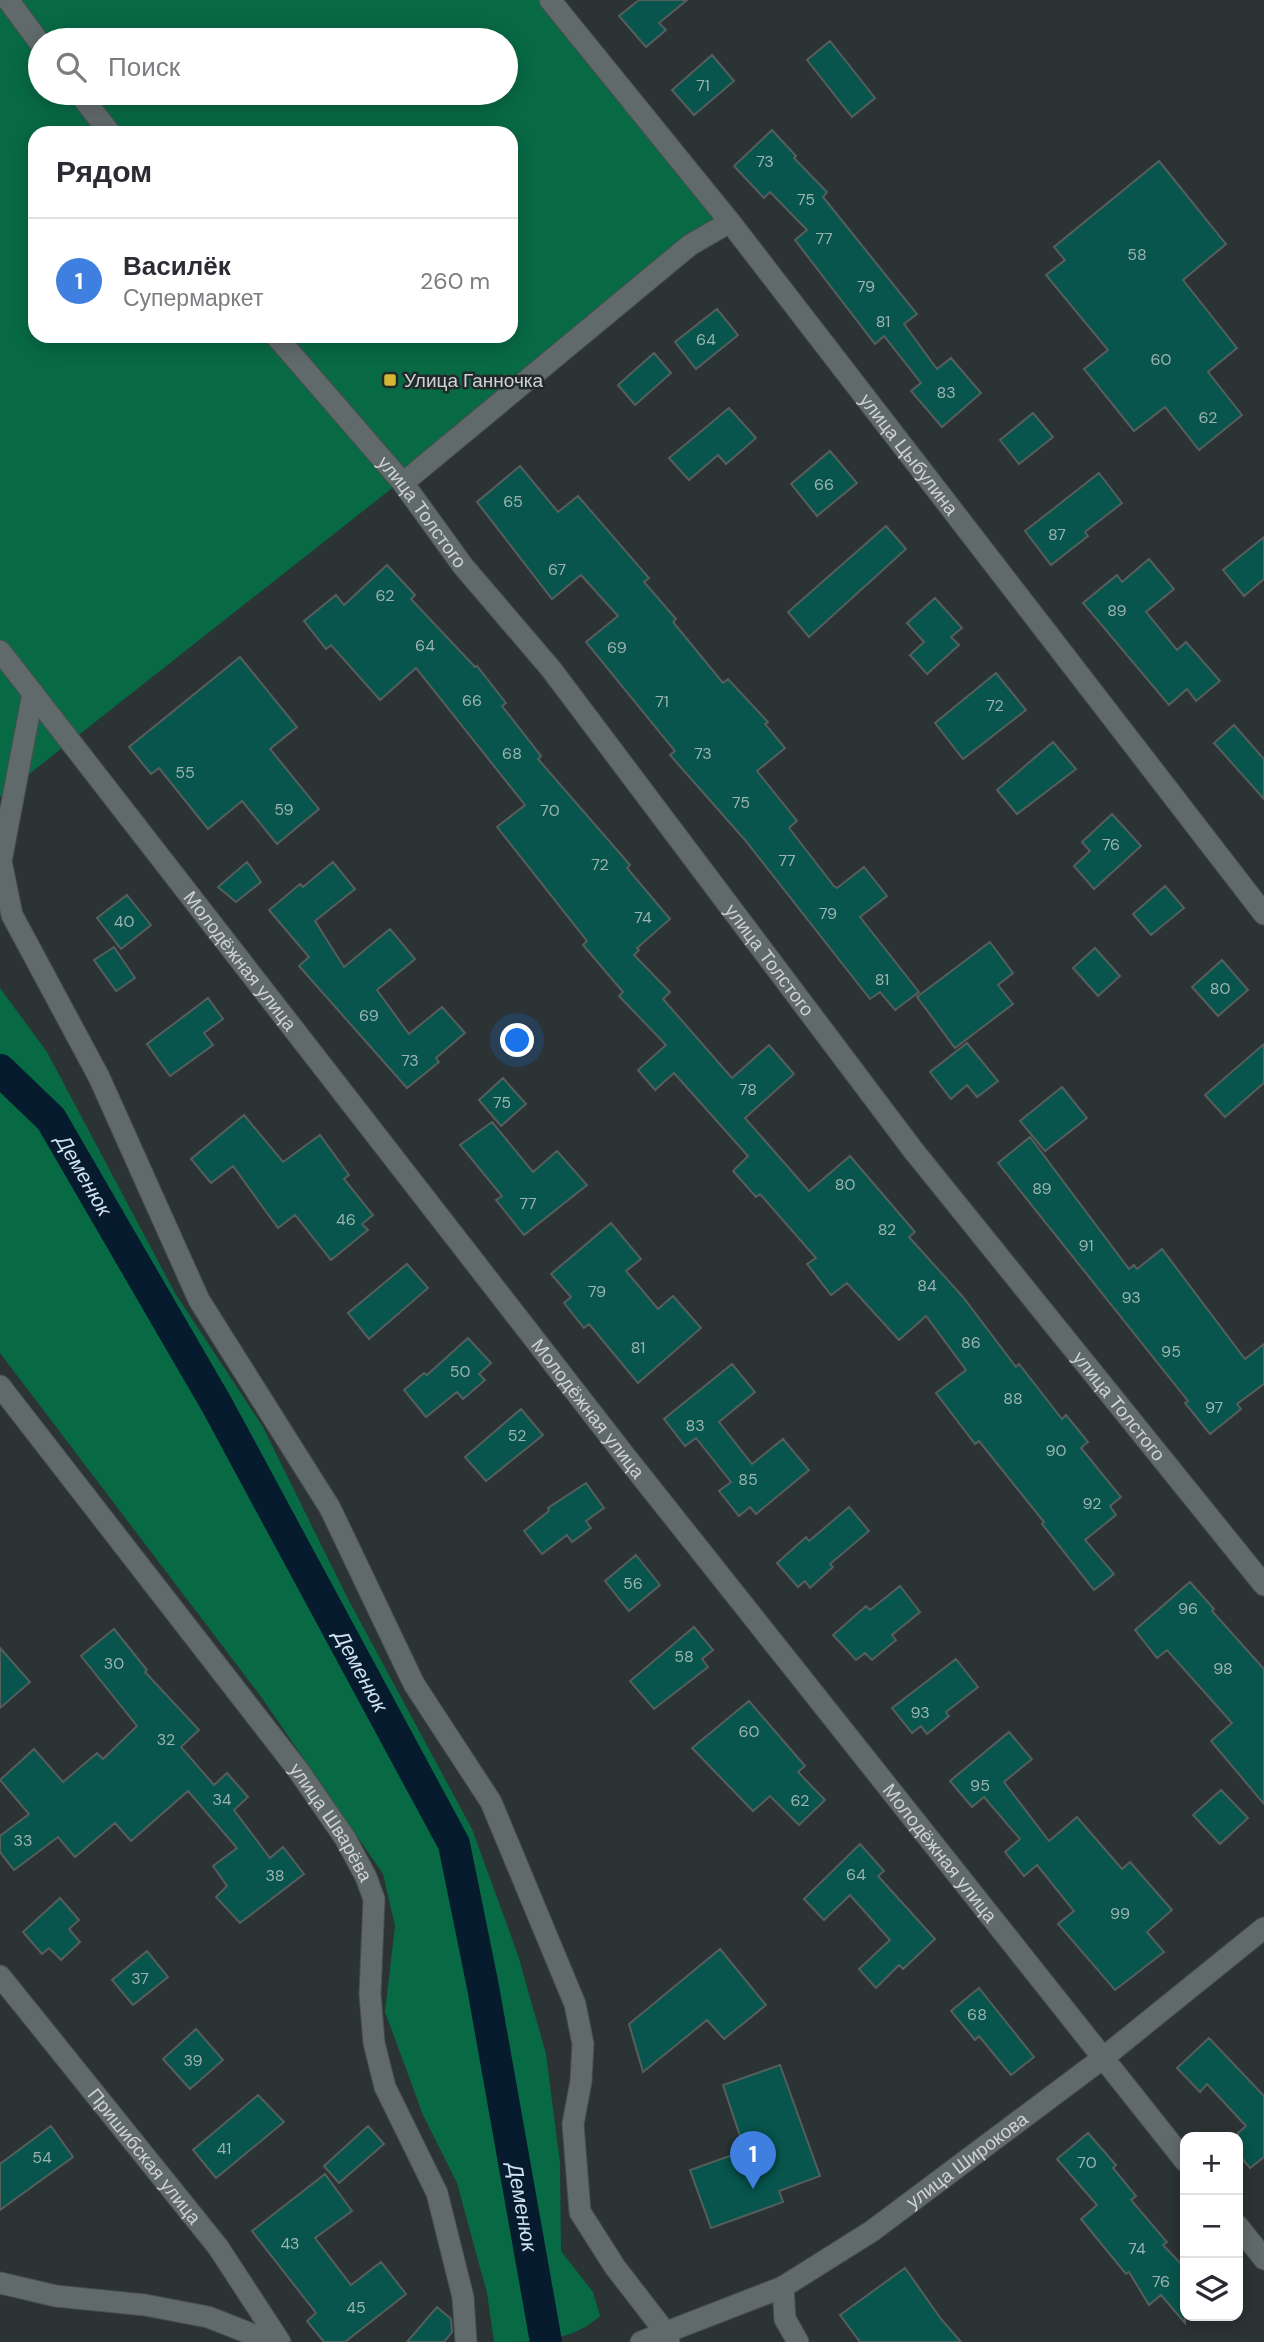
<!DOCTYPE html>
<html lang="ru">
<meta charset="utf-8">
<style>
body{margin:0;font-family:"DM Sans",sans-serif;background:#f7f7f7;color:#2b2b33}
.controls{position:absolute;right:21px;bottom:21px;display:grid;overflow:hidden;border-radius:14px;box-shadow:0 4px 18px #0003}
.controls button{width:63px;height:63px;display:grid;place-items:center;padding:0;border:0;border-bottom:2px solid #e1e1e2;background:#fff;color:#2b2b33;font:35px sans-serif}
.you{position:absolute;left:518px;top:1041px;width:24px;height:24px;margin:-18px;border:5px solid #fff;border-radius:50%;background:#1a73e8;box-shadow:0 0 0 10px #1a73e833}
.badge{display:grid;place-items:center;width:46px;height:46px;border-radius:50%;background:#776a34;color:#fff;font-size:23px;font-weight:700}
.pin{position:absolute;translate:-50% -58px;filter:drop-shadow(0 2px 4px #0008)}
.pin::after{content:'';position:absolute;top:37px;width:24px;height:21px;background:inherit;clip-path:polygon(0 0,100% 0,50% 100%)}
.list{margin:0;padding:0;list-style:none}
h2{display:flex;justify-content:space-between;align-items:center;height:91px;margin:0;padding:0 28px;font-size:30px}
h2 small{font-size:23px;font-weight:400;color:#7c7c81}
.list li{display:grid;grid-template-columns:46px 1fr auto;gap:21px;align-items:center;box-sizing:border-box;height:126px;padding:0 28px;border-top:2px solid #e1e1e2}
.list b{display:block;font-size:26px;white-space:nowrap}
.list p{margin:0;font-size:23px;white-space:nowrap;color:#7c7c81}
.list em{font-size:23px;font-style:normal;color:#7c7c81}
.icon{flex:none;width:38px;height:38px;fill:none;stroke:currentColor;stroke-width:2;stroke-linecap:round;stroke-linejoin:round}
.map{position:relative;flex:none;width:1264px;height:2342px;overflow:hidden}
.search{position:absolute;background:#fff;box-shadow:0 4px 18px #0003;left:28px;top:28px;width:490px;height:77px;display:flex;align-items:center;gap:18px;box-sizing:border-box;padding:0 24px;border-radius:38px;color:#7c7c81;font-size:26px}
.panel{position:absolute;background:#fff;box-shadow:0 4px 18px #0003;left:28px;top:126px;width:490px;height:217px;border-radius:21px}
.map>svg:first-child{display:block}
.green{fill:#086945;fill-rule:evenodd}
.lines{fill:none;stroke-linecap:round;stroke-linejoin:round}
.canal{stroke:#061b2e;stroke-width:32}
.building{fill:#07554c;stroke:#565e5d;stroke-width:2}
.minor-casing{stroke:#474e4f;stroke-width:23}
.minor{stroke:#616a6b;stroke-width:21}
.poi-dot{fill:#d4b635;stroke:#21292a;stroke-width:2.5}
.labels{text-anchor:middle;dominant-baseline:central;stroke-width:5;stroke-linejoin:round;paint-order:stroke}
.number-label{font-size:16px;fill:#9cb3b1}
.poi-label{font-size:19px;fill:#cdd2d3;stroke:#21292a;text-anchor:start}
.street-label{font-size:19px;fill:#cdd2d3;stroke:#21292a}
.water-label{font-size:21px;font-style:italic;fill:#d0e1f2;stroke:#21292a}
</style>
<div class="map">
<svg width="1264" height="2342" viewBox="0 0 1264 2342">
<rect width="100%" height="100%" fill="#2b3334"/>
<path class="green" d="M0 0H554L730 222 0 797ZM40 40H506V93H40ZM35 133H511V336H35Z
M0 988 47 1052 175 1293 263 1427 347 1597 472 1829 518 1955 546 2054 560 2163 561 2251 593 2292 600 2316C571 2342 535 2342 494 2342L487 2293 457 2183 423 2115 385 2012 395 1926 383 1874 262 1698 0 1353Z"/>
<g class="lines">
<path class="canal" id="s1" d="M0 1070 51 1119 217 1405 454 1844 483 1987 546 2342"/>
</g>
<path class="building" d="M639 0H687L659 23 666 30 646 47 619 16Z
M830 41 875 98 852 117 807 60Z
M712 55 734 81 694 115 672 90Z
M772 130 796 156 794 158 827 192 823 197 917 314 904 324 937 369 951 358 981 393 942 427 911 391 921 383 884 336 875 344 795 240 807 230 770 192 764 198 734 166Z
M1159 161 1226 244 1183 280 1237 348 1208 372 1242 415 1199 450 1165 407 1134 431 1084 369 1108 350 1046 275 1065 260 1054 247Z
M717 309 738 335 696 369 675 342Z
M654 353 671 373 635 405 618 385Z
M729 408 756 438 726 464 718 455 689 480 669 458Z
M1033 413 1053 437 1019 464 1000 440Z
M830 451 857 483 817 516 791 484Z
M520 466 558 512 578 496 649 578 644 582 676 619 673 622 723 683 728 679 768 722 765 724 785 748 757 771 797 821 789 828 834 886 837 888 864 867 887 896 860 917 919 992 895 1010 880 992 870 999 745 840 670 755 675 751 586 642 618 616 581 575 552 599 477 502Z
M1099 473 1122 503 1085 532 1088 536 1051 565 1025 531Z
M886 526 906 549 809 637 788 612Z
M1264 537V579L1244 596 1223 570Z
M1149 559 1174 589 1146 612 1177 650 1186 642 1220 681 1196 701 1187 689 1169 705 1083 603 1117 575 1122 582Z
M387 565 415 595 411 599 475 667 477 666 506 703 502 706 541 756 538 759 630 865 627 868 670 919 637 948 639 950 634 955 670 992 663 999 732 1078 769 1045 794 1074 745 1118 809 1191 850 1156 915 1232 909 1237 963 1297 1016 1367 1019 1364 1062 1419 1066 1415 1088 1442 1081 1448 1121 1497 1110 1506 1116 1515 1085 1540 1114 1574 1094 1590 1042 1524 1044 1522 979 1441 975 1444 936 1393 966 1370 926 1316 899 1340 847 1283 831 1295 807 1264 816 1258 760 1194 756 1197 733 1171 748 1156 674 1073 655 1090 638 1070 666 1045 619 996 623 992 583 945 587 941 497 827 525 805 416 668 380 700 331 645 326 649 304 621 336 595 344 605Z
M935 598 962 628 951 637 959 645 927 674 910 655 924 642 907 623Z
M240 657 297 727 270 749 319 809 277 844 242 801 208 829 159 768 151 774 129 747Z
M996 673 1026 710 963 759 935 723Z
M1234 725 1264 759V799L1214 743Z
M1053 742 1076 769 1017 814 997 790Z
M1112 814 1141 846 1094 889 1074 866 1090 851 1082 842Z
M247 862 261 882 236 902 218 887Z
M333 862 355 889 315 921 344 967 390 929 415 959 377 990 409 1034 442 1007 465 1033 436 1058 439 1062 407 1088 299 966 309 957 269 910 300 884 303 887Z
M1165 886 1184 908 1151 935 1133 914Z
M127 895 151 925 121 949 97 918Z
M990 942 1013 973 998 985 1013 1004 955 1048 917 997Z
M114 947 135 978 116 991 94 960Z
M1095 948 1120 976 1098 996 1073 968Z
M1222 960 1248 990 1218 1016 1192 987Z
M208 998 223 1019 204 1033 213 1045 170 1076 147 1044Z
M967 1043 998 1081 977 1097 967 1085 951 1099 930 1072Z
M1264 1044V1083L1225 1117 1205 1095Z
M503 1078 526 1104 501 1126 479 1100Z
M1062 1087 1087 1118 1045 1151 1020 1121Z
M244 1115 283 1162 320 1135 349 1175 344 1179 373 1215 362 1224 368 1230 331 1260 295 1215 278 1228 233 1166 211 1183 191 1159Z
M492 1122 533 1172 557 1151 587 1185 524 1235 496 1200 502 1196 460 1145Z
M1030 1137 1129 1269 1134 1265 1137 1269 1162 1249 1245 1359 1264 1344V1384L1237 1404 1241 1409 1210 1434 1185 1403 1188 1401 998 1163Z
M611 1223 641 1259 626 1271 658 1309 673 1296 701 1328 638 1383 589 1324 584 1328 564 1303 571 1297 551 1274Z
M407 1264 428 1288 369 1339 348 1313Z
M468 1338 491 1363 479 1374 485 1380 463 1399 457 1392 426 1417 404 1390 424 1373 427 1375Z
M732 1364 755 1392 719 1422 752 1464 783 1439 809 1470 756 1514 750 1507 739 1516 719 1491 731 1482 696 1438 685 1446 664 1419Z
M521 1409 543 1435 486 1481 465 1457Z
M586 1483 604 1508 586 1521 591 1528 572 1542 567 1535 542 1554 524 1531 549 1511 548 1508Z
M849 1507 869 1531 830 1564 833 1567 810 1588 805 1581 798 1587 777 1563 806 1537 809 1541Z
M636 1555 660 1585 629 1611 605 1581Z
M1190 1582 1214 1609 1212 1611 1264 1669V1804L1211 1741 1232 1723 1167 1650 1157 1658 1135 1630Z
M900 1586 920 1612 892 1635 896 1640 872 1660 865 1653 856 1660 833 1635 866 1606 870 1610Z
M694 1627 713 1650 702 1659 708 1667 654 1709 630 1681Z
M114 1629 147 1670 145 1672 199 1730 181 1747 214 1785 227 1773 248 1797 234 1810 270 1858 283 1847 304 1874 240 1923 216 1897 227 1886 213 1866 237 1848 188 1791 131 1841 115 1823 75 1857 58 1837 14 1870 0 1852V1836L29 1814 0 1780 34 1749 63 1782 97 1753 103 1759 137 1726 81 1656Z
M0 1648 30 1682 0 1708Z
M956 1659 978 1687 946 1712 949 1716 927 1734 921 1726 912 1733 892 1708Z
M749 1701 805 1766 798 1772 825 1800 799 1825 770 1796 753 1811 692 1748Z
M1009 1732 1032 1759 1004 1782 1049 1841 1077 1817 1122 1869 1130 1862 1172 1910 1147 1932 1164 1952 1115 1990 1058 1924 1074 1911 1037 1865 1024 1876 1005 1852 1020 1839 984 1797 972 1807 950 1781Z
M1221 1790 1248 1818 1220 1844 1193 1815Z
M860 1844 884 1871 878 1876 935 1939 903 1969 899 1965 876 1988 859 1969 890 1940 850 1895 824 1920 804 1899Z
M60 1898 79 1920 69 1929 80 1942 61 1960 49 1948 42 1954 23 1932Z
M720 1949 766 2005 724 2039 707 2020 643 2072 629 2024Z
M147 1951 168 1977 133 2005 112 1980Z
M979 1988 1034 2057 1011 2075 979 2036 975 2040 951 2011Z
M196 2029 223 2060 190 2089 163 2059Z
M1209 2038 1264 2096V2157L1250 2168 1238 2154V2133L1246 2126 1207 2084 1200 2092 1177 2068Z
M780 2065 820 2176 779 2191 783 2202 711 2228 690 2170 741 2152 738 2144 742 2142 723 2085Z
M258 2095 284 2122 216 2178 193 2150Z
M51 2126 73 2157 0 2210V2164Z
M368 2126 384 2144 339 2183 324 2166Z
M1088 2133 1116 2165 1113 2168 1136 2196 1131 2200 1167 2242 1163 2245 1185 2268V2323L1161 2295 1149 2305 1129 2272 1126 2274 1081 2219 1097 2205 1057 2159Z
M325 2174 352 2211 315 2238 351 2285 381 2262 406 2294 345 2342H324L307 2321 316 2313 252 2231Z
M905 2268 941 2319 961 2342H860L840 2315Z
M437 2307 451 2319 452 2332 444 2342H407Z"/>
<g class="lines">
<g class="minor-casing">
<g id="minor">
<path d="M8 0 40 43"/>
<path id="s2" d="M550 0 730 222 1264 914"/>
<path d="M79 93 110 133"/>
<path id="s3" d="M276 336 403 483 463 566 551 669 913 1150 1264 1585"/>
<path d="M403 483 690 245 730 222"/>
<path id="s4" d="M0 651 626 1457 1185 2161"/>
<path d="M33 693 1 861 12 915 99 1077 199 1300 330 1508 414 1684 491 1802 575 2004 583 2044 581 2081 573 2124 580 2212 615 2267 666 2333 669 2342"/>
<path id="s5" d="M0 1386 298 1770 345 1838 366 1877 374 1899 370 1994 374 2043 385 2087 437 2193 463 2297 466 2342"/>
<path id="s6" d="M0 1976 218 2247 280 2342"/>
<path d="M1238 2226 1264 2259"/>
<path d="M0 2283 56 2296 145 2305 208 2317 272 2342"/>
<path d="M783 2287 785 2319 798 2342"/>
<path id="s7" d="M641 2342 783 2287 872 2231 1103 2058 1264 1928"/>
</g>
</g>
<use href="#minor" class="minor"/>
</g>
<rect class="poi-dot" x="383" y="373" width="14" height="14" rx="3.5"/>
<g class="labels">
<g class="number-label">
<text x="703" y="85">71</text>
<text x="765" y="161">73</text>
<text x="806" y="199">75</text>
<text x="824" y="238">77</text>
<text x="1137" y="254">58</text>
<text x="866" y="286">79</text>
<text x="883" y="321">81</text>
<text x="706" y="339">64</text>
<text x="1161" y="359">60</text>
<text x="946" y="392">83</text>
<text x="1208" y="417">62</text>
<text x="824" y="484">66</text>
<text x="513" y="501">65</text>
<text x="1057" y="534">87</text>
<text x="557" y="569">67</text>
<text x="385" y="595">62</text>
<text x="1117" y="610">89</text>
<text x="425" y="645">64</text>
<text x="617" y="647">69</text>
<text x="472" y="700">66</text>
<text x="662" y="701">71</text>
<text x="995" y="705">72</text>
<text x="512" y="753">68</text>
<text x="703" y="753">73</text>
<text x="185" y="772">55</text>
<text x="741" y="802">75</text>
<text x="284" y="809">59</text>
<text x="550" y="810">70</text>
<text x="1111" y="844">76</text>
<text x="787" y="860">77</text>
<text x="600" y="864">72</text>
<text x="828" y="913">79</text>
<text x="643" y="917">74</text>
<text x="124" y="921">40</text>
<text x="882" y="979">81</text>
<text x="1220" y="988">80</text>
<text x="369" y="1015">69</text>
<text x="410" y="1060">73</text>
<text x="748" y="1089">78</text>
<text x="502" y="1102">75</text>
<text x="845" y="1184">80</text>
<text x="1042" y="1188">89</text>
<text x="528" y="1203">77</text>
<text x="346" y="1219">46</text>
<text x="887" y="1229">82</text>
<text x="1086" y="1245">91</text>
<text x="927" y="1285">84</text>
<text x="597" y="1291">79</text>
<text x="1131" y="1297">93</text>
<text x="971" y="1342">86</text>
<text x="638" y="1347">81</text>
<text x="1171" y="1351">95</text>
<text x="460" y="1371">50</text>
<text x="1013" y="1398">88</text>
<text x="1214" y="1407">97</text>
<text x="695" y="1425">83</text>
<text x="517" y="1435">52</text>
<text x="1056" y="1450">90</text>
<text x="748" y="1479">85</text>
<text x="1092" y="1503">92</text>
<text x="633" y="1583">56</text>
<text x="1188" y="1608">96</text>
<text x="684" y="1656">58</text>
<text x="114" y="1663">30</text>
<text x="1223" y="1668">98</text>
<text x="920" y="1712">93</text>
<text x="749" y="1731">60</text>
<text x="166" y="1739">32</text>
<text x="980" y="1785">95</text>
<text x="222" y="1799">34</text>
<text x="800" y="1800">62</text>
<text x="23" y="1840">33</text>
<text x="856" y="1874">64</text>
<text x="275" y="1875">38</text>
<text x="1120" y="1913">99</text>
<text x="140" y="1978">37</text>
<text x="977" y="2014">68</text>
<text x="193" y="2060">39</text>
<text x="224" y="2148">41</text>
<text x="42" y="2157">54</text>
<text x="1087" y="2162">70</text>
<text x="290" y="2243">43</text>
<text x="1137" y="2248">74</text>
<text x="1161" y="2281">76</text>
<text x="356" y="2307">45</text>
</g>
<g class="poi-label">
<text x="404" y="380">Улица Ганночка</text>
</g>
<g class="street-label">
<text stroke="none"><textPath href="#s2" startOffset="579">улица Цыбулина</textPath></text>
<text stroke="none"><textPath href="#s3" startOffset="229">улица Толстого</textPath></text>
<text stroke="none"><textPath href="#s3" startOffset="796">улица Толстого</textPath></text>
<text stroke="none"><textPath href="#s4" startOffset="392">Молодёжная улица</textPath></text>
<text stroke="none"><textPath href="#s3" startOffset="1363">улица Толстого</textPath></text>
<text stroke="none"><textPath href="#s4" startOffset="959">Молодёжная улица</textPath></text>
<text stroke="none"><textPath href="#s5" startOffset="548">улица Шварёва</textPath></text>
<text stroke="none"><textPath href="#s4" startOffset="1526">Молодёжная улица</textPath></text>
<text stroke="none"><textPath href="#s6" startOffset="231">Пришибская улица</textPath></text>
<text stroke="none"><textPath href="#s7" startOffset="376">улица Широкова</textPath></text>
</g>
<g class="water-label">
<text stroke="none"><textPath href="#s1" startOffset="136">Деменюк</textPath></text>
<text stroke="none"><textPath href="#s1" startOffset="704">Деменюк</textPath></text>
<text stroke="none"><textPath href="#s1" startOffset="1270">Деменюк</textPath></text>
</g>
</g>
</svg>
<div class="controls">
<button>+</button>
<button>−</button>
<button><svg class="icon" aria-label="layers" viewBox="0 0 24 24"><path d="M12 4l9 5-9 5-9-5zM3 14l9 5 9-5"/></svg></button>
</div>
<div class="you"></div>
<div class="pin badge" style="left:753px;top:2189px;background:#3f7fe0">1</div>
<div class="search"><svg class="icon" aria-label="search" viewBox="0 0 24 24"><circle cx="10" cy="10" r="6"/><path d="M15 15l6 6"/></svg>Поиск</div>
<section class="panel">
<h2>Рядом<small></small></h2>
<ul class="list">
<li><span class="badge" style="background:#3f7fe0">1</span><div><b>Василёк</b><p>Супермаркет</p></div><em>260 m</em></li>
</ul>
</section>
</div>
